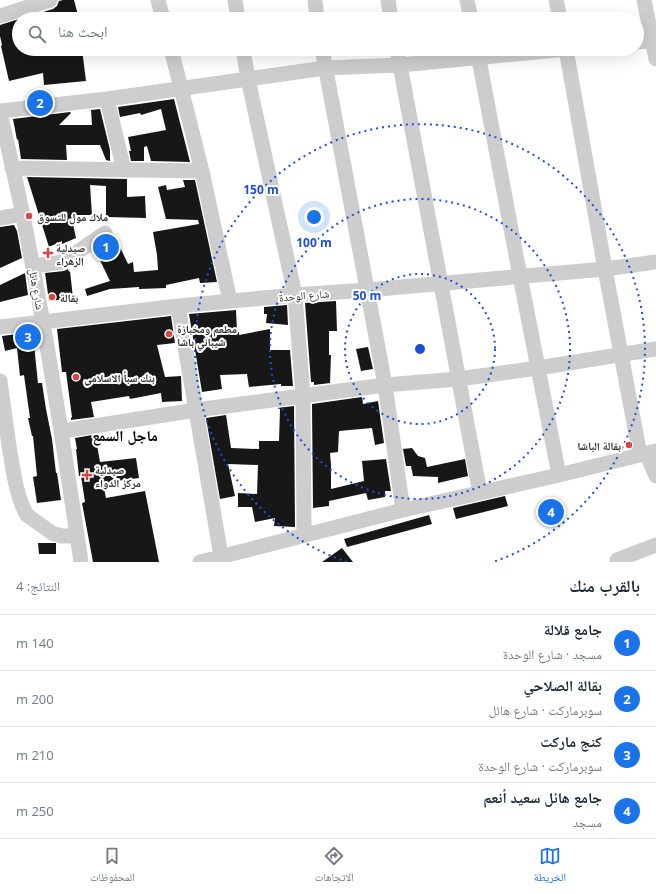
<!DOCTYPE html>
<html lang="ar">
<meta charset="utf-8">
<style>
body{margin:0;font-family:"Open Sans","Noto Naskh Arabic",sans-serif;background:#f6f6f7;color:#1f2937;direction:rtl}
.you{position:absolute;left:314px;top:217px;width:14px;height:14px;margin:-10px;border:3px solid #fff;border-radius:50%;background:#1a73e8;box-shadow:0 0 0 6px #1a73e833}
.badge{display:grid;place-items:center;width:26px;height:26px;border-radius:50%;background:#1a73e8;color:#fff;font-size:13px;font-weight:700}
.pin{position:absolute;translate:-50% -50%;border:2px solid #fff;box-shadow:0 1px 4px #0006}
.list{margin:0;padding:0;list-style:none}
h2{display:flex;justify-content:space-between;align-items:center;height:52px;margin:0;padding:0 16px;font-size:17px}
h2 small{font-size:13px;font-weight:400;color:#747a83}
.list li{display:grid;grid-template-columns:26px 1fr auto;gap:12px;align-items:center;box-sizing:border-box;height:56px;padding:0 16px;border-top:1px solid #e0e1e3}
.list b{display:block;font-size:15px;white-space:nowrap}
.list p{margin:0;font-size:13px;white-space:nowrap;color:#747a83}
.list em{font-size:13px;font-style:normal;color:#747a83}
.icon{flex:none;width:22px;height:22px;fill:none;stroke:currentColor;stroke-width:2;stroke-linecap:round;stroke-linejoin:round}
.map{position:relative;flex:none;width:656px;height:562px;overflow:hidden;direction:ltr}
.search{position:absolute;background:#fff;box-shadow:0 4px 16px #0002;left:12px;right:12px;top:12px;height:44px;display:flex;align-items:center;gap:10px;box-sizing:border-box;padding:0 14px;border-radius:22px;color:#747a83;font-size:15px}
.sheet{height:276px;background:#fff}
nav{display:flex;justify-content:space-around;align-items:center;box-sizing:border-box;height:56px;border-top:1px solid #e0e1e3;background:#fff;font-size:11px;color:#747a83}
nav a{display:grid;justify-items:center;gap:2px}
nav .on{color:#1a73e8}
.map>svg:first-child{display:block}
.building{fill:#171717}
.lines{fill:none;stroke-linecap:round;stroke-linejoin:round}
.minor{stroke:#cdcdcd;stroke-width:15}
.ring{fill:none;stroke:#1d4ed8;stroke-width:2;stroke-dasharray:2 4}
.poi-dot{fill:#d64642;stroke:#fff;stroke-width:1.5}
.labels{text-anchor:middle;dominant-baseline:central;stroke-width:4;stroke-linejoin:round;paint-order:stroke}
.poi-label{font-size:11px;font-weight:bold;fill:#303030;stroke:#fff;text-anchor:start}
.street-label{font-size:11px;fill:#303030;stroke:#fff}
.district-label{font-size:15px;font-weight:bold;fill:#000;stroke:#fff}
.centre{fill:#1d4ed8;stroke:#fff;stroke-width:2}
.ring-label{font-size:12px;text-anchor:middle;font-weight:bold;fill:#1d4ed8;stroke:#fff;stroke-width:4;stroke-linejoin:round;paint-order:stroke}
</style>
<div class="map">
<svg width="656" height="562" viewBox="0 0 656 562">
<rect width="100%" height="100%" fill="#fff"/>
<path class="building" d="M63 0H74L79 19H20L53 9 57 6 59 1Z
M19 19V49H33V50L48 49H82L86 81 44 85 43 73 9 81 1 46 2 45 0 36V25Z
M174 99 190 162 151 161 147 146 144 147V161H131L129 151H131L128 137 166 130 161 109 141 115 140 113 120 117 118 107Z
M100 109 110 150V161L106 160 100 145H66L67 160 21 159 18 139 17 140 13 119 70 112 71 113 59 125H92L91 110Z
M27 177 127 179V197L145 196 146 218 106 217V186L90 185 92 215H71L76 238 62 244V241L49 247Z
M183 180H195L217 282 200 283 199 278 166 285V288L139 289V287L110 289 87 296 85 289 110 281 98 256H106V243L112 238 116 247 119 245 128 264 133 262 134 272 158 270 157 255 153 232 199 224 198 220 166 219 158 187 166 185 167 190 185 187Z
M14 225 17 231 22 258 0 268V227Z
M68 269 69 272 70 271 73 298 49 301 45 273 64 271Z
M25 273 28 295 0 302V285Z
M336 301 337 331H329V355H331L330 383 314 385V382H311L305 303Z
M287 305 288 325 266 323 267 314H264V307Z
M236 310 237 332H239V335L270 329V350H290L293 386H281V384L249 387 247 374 220 375 222 389 202 392 189 314Z
M171 316 175 343 157 345 165 377 181 376 182 401 162 402 161 393 130 399 129 396 91 402 94 417 71 420V418L72 417 66 372H62L57 329Z
M34 332 36 344 34 345 38 383H42L46 409 52 439 56 473H57L61 500 37 503 33 477 37 476 33 436H32L28 418H30L24 375 20 376 17 348 5 351 2 336Z
M368 347 373 369 361 371 356 349Z
M362 397 363 404 378 401 384 443 375 445 372 428 339 431 338 452 330 453 331 465V489L364 481 362 461 386 459 391 491H385V497L368 500 366 493 329 501V506L313 508 312 404Z
M294 406 295 527 274 526 275 518 255 522 252 507H238V493L257 494 258 465 228 464 235 496 220 499 206 418 226 415 231 448 259 449V441H279L280 409 277 408Z
M98 434 99 439H96L100 462 136 458 139 478 103 483 106 498 145 491 159 562H93L82 503 85 502 81 476H79L76 449H77L75 438Z
M412 448 418 456 425 458 427 467 465 459 468 476 438 483V477L413 476 411 466H406L403 449Z
M505 496 508 506 456 519 453 508Z
M429 515 432 524 347 547 344 539Z
M38 543H56V554H39Z
M342 548 353 562H322Z"/>
<g class="lines">
<path class="minor" d="M158 0 163 19
M235 0 238 19
M315 0 317 19
M388 0 391 19
M467 0 471 19
M556 0 560 19
M644 0 656 59
M0 16 50 0
M637 42 656 40
M171 49 202 171 230 301
M243 49 248 79 295 295 303 396 304 535
M322 49 385 385 403 510
M397 49 480 493
M477 49 520 276 559 475
M566 49 605 269 640 455
M107 99 124 170
M0 111 107 99 325 68 400 65 568 49
M0 113C8 147 16 181 23 216 46 331 64 446 81 562
M12 168 202 171
M0 218 23 214
M33 266 63 262 105 233
M178 306 221 556
M0 327 178 306 295 295 367 290 605 269 656 262
M0 381C3 403 6 425 9 446 13 468 16 497 27 515L52 533 62 536H77
M62 431 196 410 385 385 458 379 538 368 656 349
M646 453 656 476
M617 560 656 545
M200 562 403 510 559 475 656 451"/>
</g>
<g class="ring">
<circle cx="420" cy="349" r="75"/>
<circle cx="420" cy="349" r="150"/>
<path d="M347 562A225 225 0 1 1 493 562"/>
</g>
<g class="poi-dot">
<circle cx="29" cy="216" r="4"/>
<path d="M46 247h4v4h4v4h-4v4h-4v-4h-4v-4h4z"/>
<circle cx="52" cy="297" r="4"/>
<circle cx="169" cy="334" r="4"/>
<circle cx="76" cy="377" r="4"/>
<circle cx="629" cy="445" r="4"/>
<path d="M85 469h4v4h4v4h-4v4h-4v-4h-4v-4h4z"/>
</g>
<g class="labels">
<g class="poi-label">
<text x="37" y="216">ملاك مول للتسوق</text>
<text x="56" y="247">صيدلية<tspan x="56" dy="13">الزهراء</tspan></text>
<text x="60" y="297">بقالة</text>
<text x="177" y="328">مطعم ومخبازة<tspan x="177" dy="13">شيباني باشا</tspan></text>
<text x="84" y="377">بنك سبأ الاسلامي</text>
<text x="621" y="445" text-anchor="end">بقالة الباشا</text>
<text x="95" y="469">صيدلية<tspan x="95" dy="13">مركز الدواء</tspan></text>
</g>
<g class="street-label">
<text transform="translate(37 289) rotate(80)">شارع هائل</text>
<text transform="translate(304 295) rotate(-5)">شارع الوحدة</text>
</g>
<g class="district-label">
<text x="125" y="435">ماجل السمع</text>
</g>
</g>
<circle cx="420" cy="349" r="6" class="centre"/>
<g class="ring-label">
<text x="261" y="194">150 m</text>
<text x="314" y="247">100 m</text>
<text x="367" y="300">50 m</text>
</g>
</svg>
<div class="you"></div>
<div class="pin badge" style="left:106px;top:247px">1</div>
<div class="pin badge" style="left:40px;top:103px">2</div>
<div class="pin badge" style="left:28px;top:337px">3</div>
<div class="pin badge" style="left:551px;top:512px">4</div>
<div class="search"><svg class="icon" aria-label="search" viewBox="0 0 24 24"><circle cx="10" cy="10" r="6"/><path d="M15 15l6 6"/></svg>ابحث هنا</div>
</div>
<section class="sheet">
<h2>بالقرب منك<small>النتائج: 4</small></h2>
<ul class="list">
<li><span class="badge">1</span><div><b>جامع قلالة</b><p>مسجد · شارع الوحدة</p></div><em>140 m</em></li>
<li><span class="badge">2</span><div><b>بقالة الصلاحي</b><p>سوبرماركت · شارع هائل</p></div><em>200 m</em></li>
<li><span class="badge">3</span><div><b>كنج ماركت</b><p>سوبرماركت · شارع الوحدة</p></div><em>210 m</em></li>
<li><span class="badge">4</span><div><b>جامع هائل سعيد أنعم</b><p>مسجد</p></div><em>250 m</em></li>
</ul>
</section>
<nav>
<a class="on"><svg class="icon" aria-label="map" viewBox="0 0 24 24"><path d="M3 6l6-2 6 2 6-2v14l-6 2-6-2-6 2zM9 4v14M15 6v14"/></svg>الخريطة</a>
<a><svg class="icon" aria-label="directions" viewBox="0 0 24 24"><path d="M12 3l9 9-9 9-9-9zM9 14v-3h6M13 9l2 2-2 2"/></svg>الاتجاهات</a>
<a><svg class="icon" aria-label="saved" viewBox="0 0 24 24"><path d="M7 4h10v16l-5-4-5 4z"/></svg>المحفوظات</a>
</nav>
